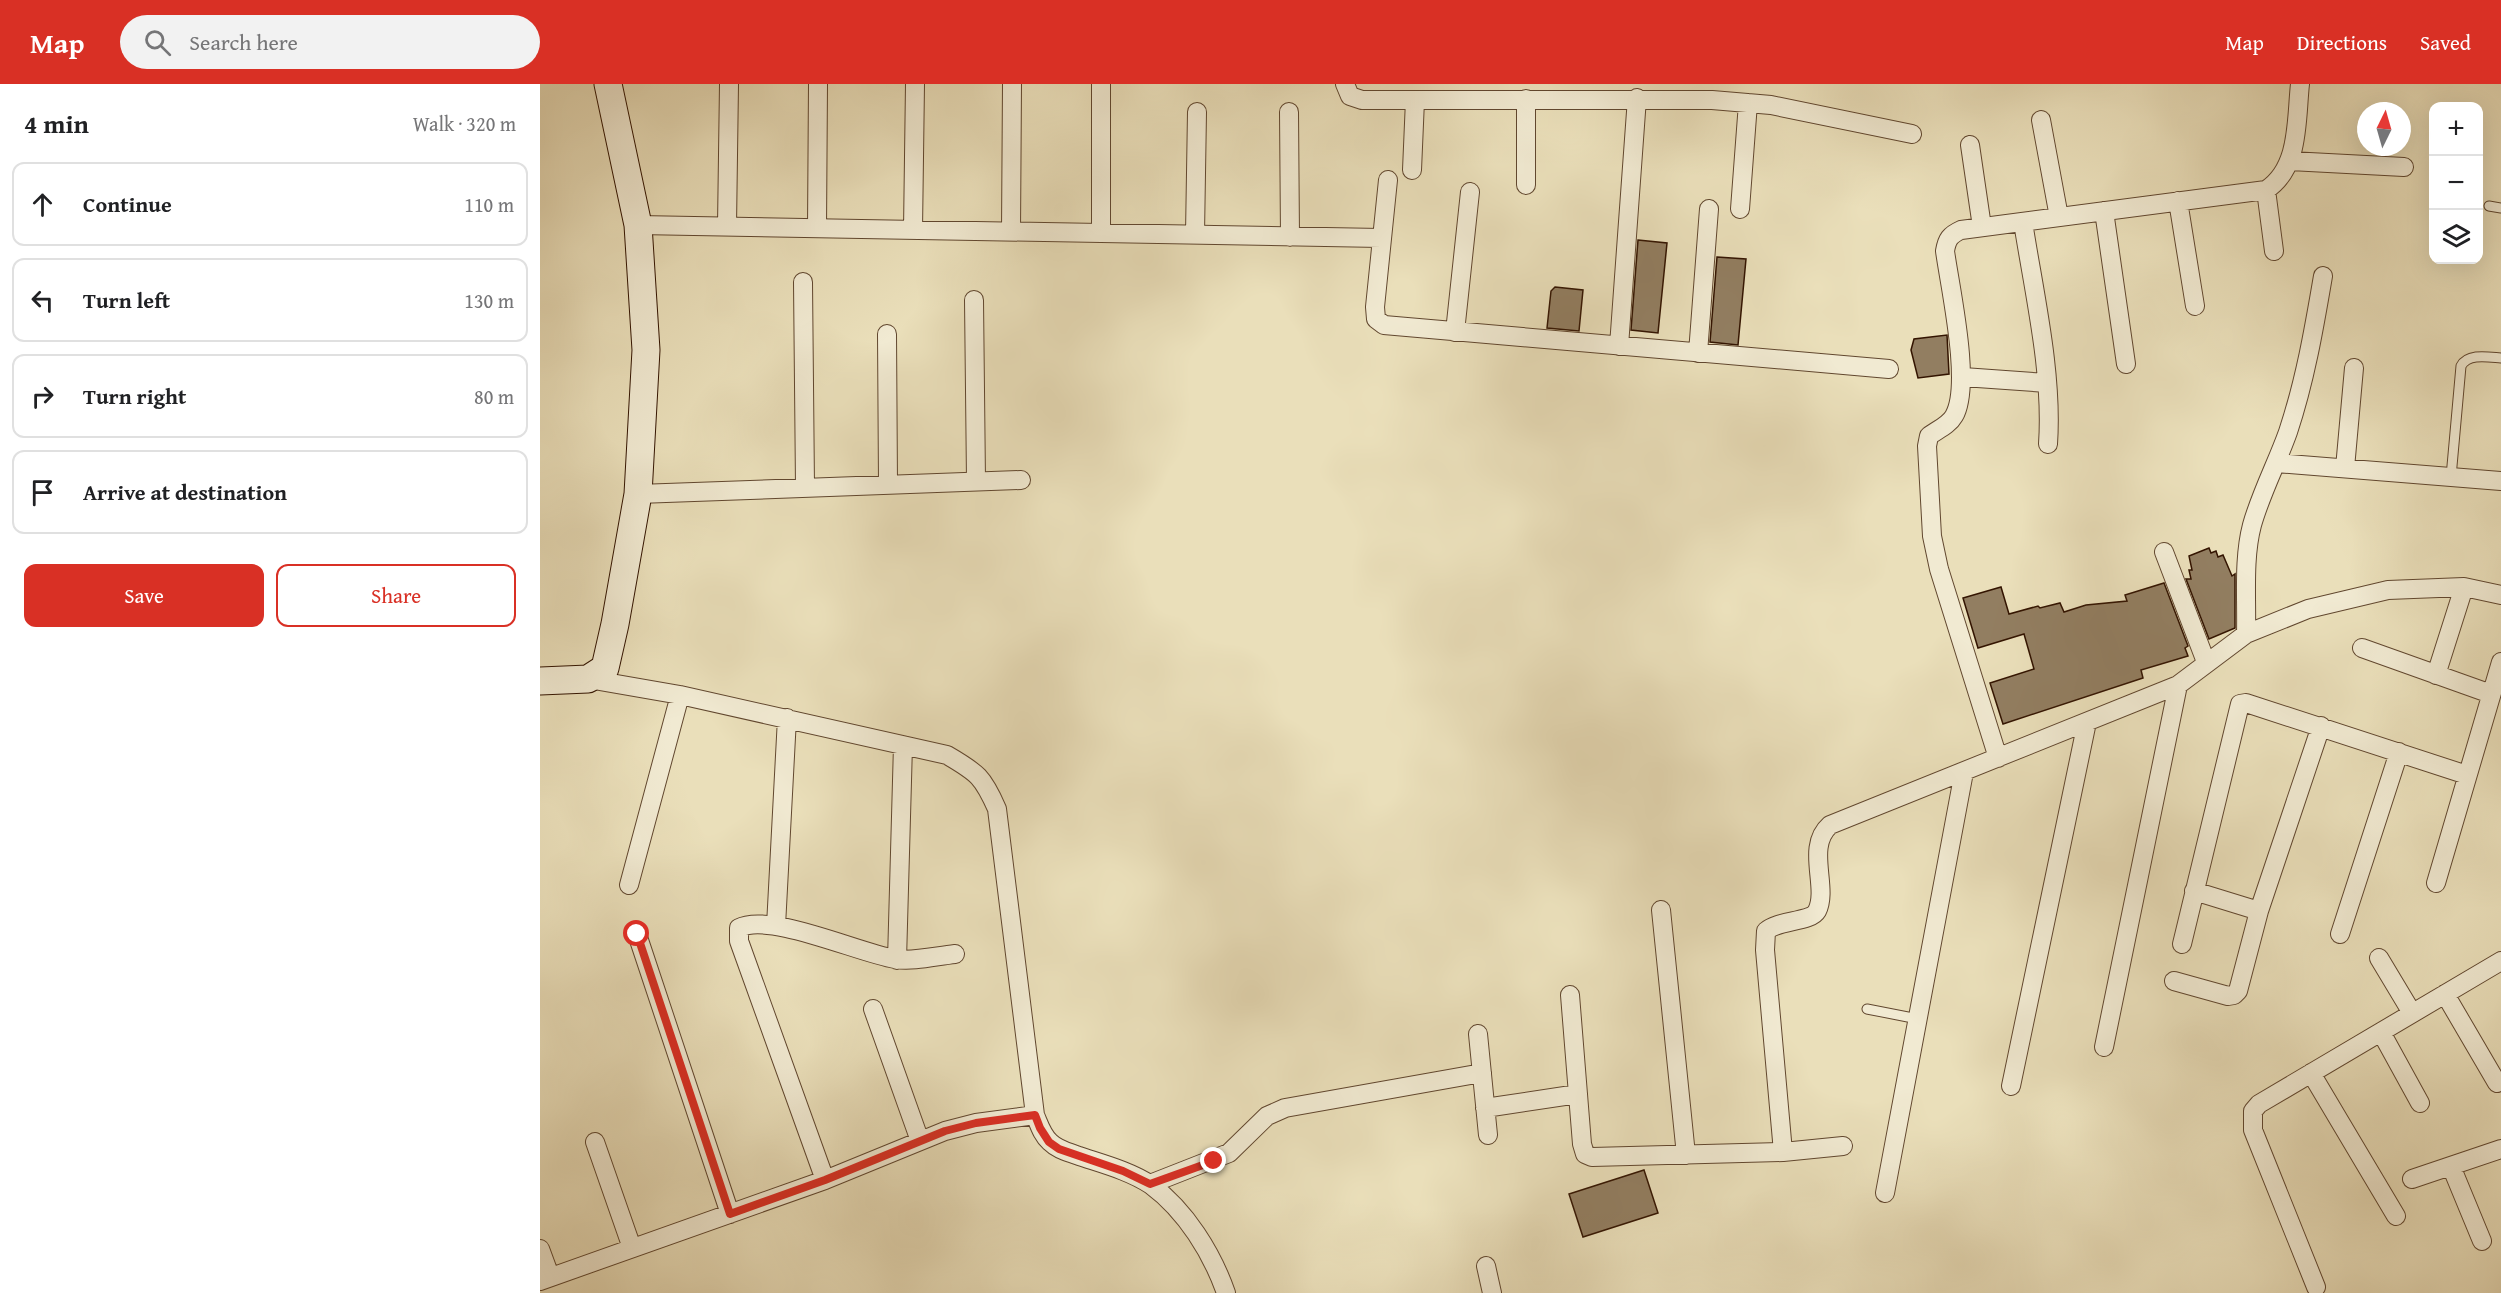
<!DOCTYPE html>
<meta charset="utf-8">
<style>
body{margin:0;font-family:"Gentium Book Plus",serif;background:#f2f2f2;color:#202124}
.controls{position:absolute;right:18px;top:18px;display:grid;overflow:hidden;border-radius:12px;box-shadow:0 6px 24px #0002}
.controls button{width:54px;height:54px;display:grid;place-items:center;padding:0;border:0;border-bottom:2px solid #e0e0e0;background:#fff;color:#202124;font:30px sans-serif}
.compass{position:absolute;left:1817px;top:18px;width:54px;height:54px;border-radius:50%;background:#fff;box-shadow:0 6px 24px #0002;rotate:5deg}
.stop{position:absolute;width:18px;height:18px;margin:-14px;border:4px solid #d93025;border-radius:50%;background:#fff}
.stop.end{background:#d93025;border-color:#fff;box-shadow:0 2px 6px #0008}
.list{margin:0;padding:0;list-style:none}
h2{display:flex;justify-content:space-between;align-items:center;height:78px;margin:0;padding:0 24px;font-size:26px}
h2 small{font-size:20px;font-weight:400;color:#757577}
.list li{display:grid;grid-template-columns:39px 1fr auto;gap:18px;align-items:center;box-sizing:border-box;height:84px;margin:0 12px 12px;padding:0 12px;border:2px solid #e0e0e0;border-radius:12px}
.list b{display:block;font-size:22px;white-space:nowrap}
.list em{font-size:20px;font-style:normal;color:#757577}
.actions{display:flex;gap:12px;padding:18px 24px}
.actions a{flex:1;padding:14px 0;border:2px solid #d93025;border-radius:12px;text-align:center;font-size:21px;color:#d93025}
.actions .main{background:#d93025;color:#fff}
.icon{flex:none;width:33px;height:33px;fill:none;stroke:currentColor;stroke-width:2;stroke-linecap:round;stroke-linejoin:round}
.map{position:relative;flex:none;width:1961px;height:1209px;overflow:hidden}
header{display:flex;align-items:center;gap:36px;box-sizing:border-box;height:84px;padding:0 30px;background:#d93025;color:#fff}
header strong{font-size:28px}
nav{display:flex;gap:33px;margin-inline-start:auto;font-size:21px}
.search{width:420px;height:54px;background:#f2f2f2;display:flex;align-items:center;gap:15px;box-sizing:border-box;padding:0 21px;border-radius:33px;color:#757577;font-size:22px}
main{display:flex}
aside{flex:1;background:#fff}
.map>svg:first-child{display:block}
.building{fill:#927e61;stroke:#331401;stroke-width:1.5}
.lines{fill:none;stroke-linecap:round;stroke-linejoin:round}
.lane-casing{stroke:#61472f;stroke-width:11}
.street-casing{stroke:#61472f;stroke-width:20}
.secondary-casing{stroke:#331401;stroke-width:29}
.lane{stroke:#f1ead2;stroke-width:9}
.street{stroke:#f1ead2;stroke-width:18}
.secondary{stroke:#f1ead2;stroke-width:27}
.route{stroke:#d93025;stroke-width:8}
</style>
<header>
<strong>Map</strong>
<div class="search"><svg class="icon" aria-label="search" viewBox="0 0 24 24"><circle cx="10" cy="10" r="6"/><path d="M15 15l6 6"/></svg>Search here</div>
<nav><a>Map</a><a>Directions</a><a>Saved</a></nav>
</header>
<main>
<aside>
<h2>4 min<small>Walk · 320 m</small></h2>
<ul class="list">
<li><svg class="icon" aria-label="ahead" viewBox="0 0 24 24"><path d="M12 20V5M6 11l6-6 6 6"/></svg><div><b>Continue</b></div><em>110 m</em></li>
<li><svg class="icon" aria-label="left" viewBox="0 0 24 24"><path d="M17 20v-9H6M10 6l-5 5 5 5"/></svg><div><b>Turn left</b></div><em>130 m</em></li>
<li><svg class="icon" aria-label="right" viewBox="0 0 24 24"><path d="M7 20v-9h11M14 6l5 5-5 5"/></svg><div><b>Turn right</b></div><em>80 m</em></li>
<li><svg class="icon" aria-label="arrive" viewBox="0 0 24 24"><path d="M6 21V4h12l-3 4 3 4H6"/></svg><div><b>Arrive at destination</b></div></li>
</ul>
<div class="actions"><a class="main">Save</a><a>Share</a></div>
</aside>
<div class="map">
<svg width="1961" height="1209" viewBox="0 0 1961 1209">
<rect width="100%" height="100%" fill="#eadfba"/>
<filter id="stains"><feTurbulence type="fractalNoise" baseFrequency=".00333" numOctaves="4"/><feColorMatrix values="0 0 0 0 .2 0 0 0 0 .09 0 0 0 0 .02 0 0 0 .5 -.17"/></filter>
<radialGradient id="worn" r=".72"><stop offset=".6" stop-color="#630" stop-opacity="0"/><stop offset="1" stop-color="#630" stop-opacity=".3"/></radialGradient>
<path class="building" d="M1098 156 1127 159 1118 249 1091 246Z
M1177 173 1206 175 1198 261 1170 258Z
M1015 203 1043 206 1039 247 1007 244 1011 207Z
M1407 251 1409 290 1378 294 1371 266 1374 255Z
M1669 464 1671 469 1676 467 1678 473 1683 471 1692 492 1695 490V544L1669 555 1646 495H1651L1649 486H1652L1649 472Z
M1624 499 1648 562 1645 564 1648 572 1601 586 1603 594 1463 640 1450 599 1494 585 1484 550 1438 564 1423 514 1461 503 1469 530 1498 522 1500 524 1520 519 1524 528 1546 521 1587 517 1585 511Z
M1104 1086 1118 1129 1043 1153 1029 1110Z"/>
<g class="lines">
<g class="lane-casing">
<path id="lane" d="M1949 122 1961 124
M1911 393 1921 282C1928 269 1948 273 1961 274
M1327 925 1378 935"/>
</g>
<g class="street-casing">
<path id="street" d="M561 0V149
M805 0 810 12 822 16H1172L1231 21 1372 50
M749 28 750 153
M1501 36 1519 133
M1430 61 1442 143
M1750 77 1864 83
M872 86 875 16
M848 96 835 223 836 235 844 241 1349 285
M986 101V15
M1726 106 1734 167
M1638 117 1655 222
M1200 125 1208 19
M1564 127 1586 280
M1483 138C1494 209 1513 289 1508 360
M98 141 841 154
M187 142 189 0
M277 144 278 0
M373 146 375 0
M471 147 472 0
M655 150 657 28
M263 198 265 403
M434 216 436 397
M915 248 930 108
M347 250 348 400
M1079 262 1097 14
M1158 269 1169 125
M1423 293 1507 299
M1736 379 1961 397
M1805 384 1814 284
M98 410 481 396
M1624 468 1666 578
M1706 550C1707 515 1703 475 1712 441 1721 409 1737 379 1748 348 1765 297 1774 245 1783 192
M1822 564 1951 610
M1896 591 1924 503
M48 595 140 611 407 671C438 689 443 693 457 725L495 1031C499 1040 502 1051 510 1058 518 1066 529 1068 539 1072 563 1080 590 1087 611 1101 646 1127 672 1169 686 1209
M1458 674 1399 485 1392 452 1387 362 1389 352C1397 346 1409 341 1414 332 1432 301 1410 204 1405 167 1407 155 1410 151 1421 146L1726 106C1760 84 1756 36 1760 0
M1896 799 1961 578
M89 801 140 611
M1654 807 1719 827 1781 642
M1121 826 1146 1071
M236 842 247 634
M97 850 190 1130
M1800 850 1859 668
M1642 860 1700 620 1706 619 1927 691
M1839 874 1872 929
M357 876 363 661
M1634 897 1688 912 1694 911 1698 907 1719 827
M1905 910 1957 999
M1030 911 1042 1060 1045 1070 1052 1073 1243 1068 1303 1062
M333 925 380 1057
M1841 948 1880 1019
M938 950 948 1051
M1564 963 1638 601
M1771 989 1856 1132
M1471 1002 1547 638
M945 1024 1038 1010
M55 1058 92 1164
M1243 1068 1225 866 1226 847C1238 836 1271 838 1277 827 1289 803 1265 763 1290 741L1638 601 1706 550 1768 525 1848 506 1924 503 1961 511
M1911 1082 1942 1157
M1872 1095 1961 1065
M285 1096 199 857V844C229 828 319 869 355 875 373 878 396 872 415 870
M610 1100 689 1069 727 1032 745 1024 942 989
M1345 1109 1424 688
M0 1165 10 1192
M946 1182 952 1209
M0 1197 285 1096 405 1047 436 1039 495 1031
M1776 1203 1713 1046V1027L1719 1020 1961 877"/>
</g>
<g class="secondary-casing">
<path id="secondary" d="M0 597 48 595 65 584 75 540 98 410 106 266 98 141 68 0"/>
</g>
<use href="#lane" class="lane"/>
<use href="#street" class="street"/>
<use href="#secondary" class="secondary"/>
</g>
<g class="lines">
<path class="route" d="M97 850 190 1130 285 1096 405 1047 436 1039 495 1031 500 1044 509 1058 519 1065 583 1087 610 1100 674 1077"/>
</g>
<rect width="100%" height="100%" filter="url(#stains)"/>
<rect width="100%" height="100%" fill="url(#worn)"/>
</svg>
<div class="controls">
<button>+</button>
<button>−</button>
<button><svg class="icon" aria-label="layers" viewBox="0 0 24 24"><path d="M12 4l9 5-9 5-9-5zM3 14l9 5 9-5"/></svg></button>
</div>
<svg class="compass" viewBox="-18 -18 36 36"><path d="M0-13l5 13h-10z" fill="#e53935"/><path d="M0 13l5-13h-10z" fill="#757577"/></svg>
<div class="stop" style="left:97px;top:850px"></div>
<div class="stop end" style="left:674px;top:1077px"></div>
</div>
</main>
